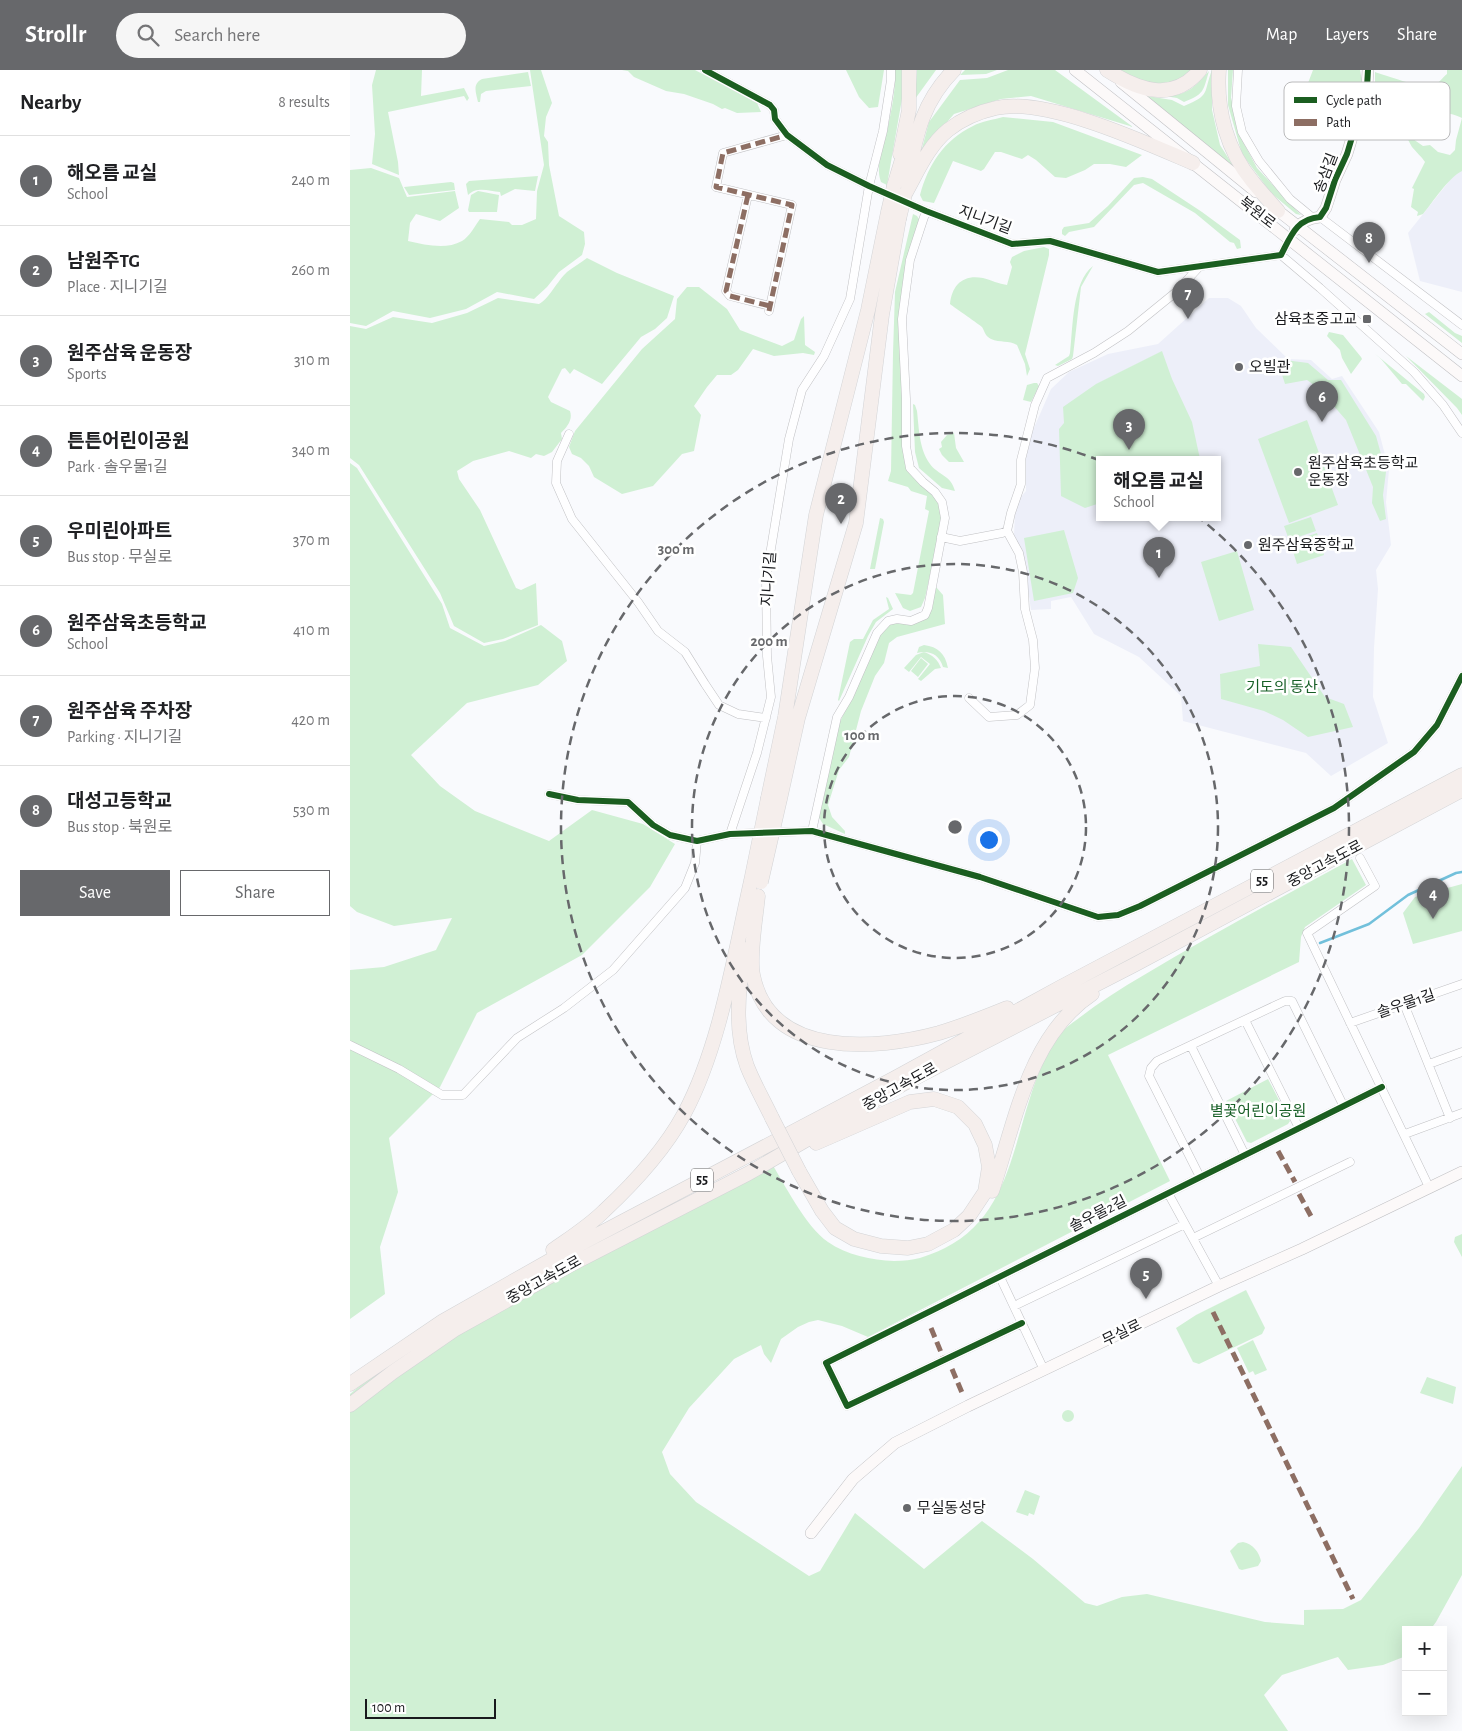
<!DOCTYPE html>
<meta charset="utf-8">
<style>
body{margin:0;font-family:"Alegreya Sans","Noto Sans KR",sans-serif;background:#f6f6f6;color:#202124}
.controls{position:absolute;right:15px;bottom:15px;display:grid;overflow:hidden;border-radius:0px;box-shadow:0 5px 20px #0002}
.controls button{width:45px;height:45px;display:grid;place-items:center;padding:0;border:0;border-bottom:1px solid #e0e0e0;background:#fff;color:#202124;font:25px sans-serif}
.scale{position:absolute;left:15px;bottom:12px;width:131px;box-sizing:border-box;padding-left:5px;border:2px solid #191a1d;border-top:0;font-size:14px;line-height:18px;white-space:nowrap;color:#191a1d;-webkit-text-stroke:4px #fff;paint-order:stroke}
.you{position:absolute;left:638px;top:769px;width:18px;height:18px;margin:-12px;border:4px solid #fff;border-radius:50%;background:#1a73e8;box-shadow:0 0 0 8px #1a73e833}
.badge{display:grid;place-items:center;width:32px;height:32px;border-radius:50%;background:#67686b;color:#fff;font-size:16px;font-weight:700}
.pin{position:absolute;translate:-50% -41px;filter:drop-shadow(0 1px 2px #0008)}
.pin::after{content:'';position:absolute;top:26px;width:18px;height:15px;background:inherit;clip-path:polygon(0 0,100% 0,50% 100%)}
.popup{position:absolute;left:746px;top:386px;width:125px;height:65px;box-sizing:border-box;display:grid;place-content:center;border-radius:0px;background:#fff;filter:drop-shadow(0 1px 4px #0005);font-size:16px;white-space:nowrap;color:#757577}
.popup b{font-size:19px;color:#202124}
.popup::after{content:'';position:absolute;left:50%;top:100%;margin-left:-10px;border:10px solid transparent;border-top-color:#fff}
.list{margin:0;padding:0;list-style:none}
h2{display:flex;justify-content:space-between;align-items:center;height:65px;margin:0;padding:0 20px;font-size:21px}
h2 small{font-size:16px;font-weight:400;color:#757577}
.list li{display:grid;grid-template-columns:32px 1fr auto;gap:15px;align-items:center;box-sizing:border-box;height:90px;padding:0 20px;border-top:1px solid #e0e0e0}
.list b{display:block;font-size:19px;white-space:nowrap}
.list p{margin:0;font-size:16px;white-space:nowrap;color:#757577}
.list em{font-size:16px;font-style:normal;color:#757577}
.actions{display:flex;gap:10px;padding:15px 20px}
.actions a{flex:1;padding:11px 0;border:1px solid #67686b;border-radius:0px;text-align:center;font-size:18px;color:#67686b}
.actions .main{background:#67686b;color:#fff}
.icon{flex:none;width:28px;height:28px;fill:none;stroke:currentColor;stroke-width:2;stroke-linecap:round;stroke-linejoin:round}
.map{position:relative;flex:none;width:1112px;height:1661px;overflow:hidden}
header{display:flex;align-items:center;gap:30px;box-sizing:border-box;height:70px;padding:0 25px;background:#67686b;color:#fff}
header strong{font-size:24px}
nav{display:flex;gap:28px;margin-inline-start:auto;font-size:18px}
.search{width:350px;height:45px;background:#f6f6f6;display:flex;align-items:center;gap:12px;box-sizing:border-box;padding:0 18px;border-radius:28px;color:#757577;font-size:19px}
main{display:flex}
aside{flex:1;background:#fff}
.map>svg:first-child{display:block}
.built{fill:#edeff9;fill-rule:evenodd}
.green{fill:#d0f0d4}
.lines{fill:none;stroke-linecap:round;stroke-linejoin:round}
.stream{stroke:#72c0db;stroke-width:2.5}
.street-casing{stroke:#c1c1c4;stroke-width:9}
.secondary-casing{stroke:#c1c1c4;stroke-width:12}
.highway-casing{stroke:#d3d4d6;stroke-width:15}
.street{stroke:#fefeff;stroke-width:8}
.secondary{stroke:#fcf9f9;stroke-width:11}
.highway{stroke:#f5eeec;stroke-width:14}
.highway-bridge-casing{stroke:#d3d4d6;stroke-width:15;stroke-linecap:butt}
.highway-bridge{stroke:#f5eeec;stroke-width:14}
.quiet{stroke:#8d6e63;stroke-width:5;stroke-dasharray:10 5;stroke-linecap:butt}
.cycleway-casing{stroke:#fff;stroke-width:9}
.cycleway{stroke:#1b5e20;stroke-width:6}
.ring{fill:none;stroke:#67686b;stroke-width:2.5;stroke-dasharray:9 6}
.poi-dot{fill:#67686b;stroke:#fff;stroke-width:2}
.labels{text-anchor:middle;dominant-baseline:central;stroke-width:5;stroke-linejoin:round;paint-order:stroke}
.shield{fill:#fff;stroke:#5e5f61;stroke-width:1}
.shield-label{font-size:14px;font-weight:bold;fill:#191a1d}
.street-label{font-size:15px;fill:#191a1d;stroke:#fff}
.poi-label{font-size:15px;fill:#191a1d;stroke:#fff;text-anchor:start}
.park-label{font-size:15px;fill:#175f26;stroke:#fff}
.key{fill:#fff;stroke:#bababb;stroke-width:1}
.key-label{font-size:14px;fill:#191a1d}
.centre{fill:#67686b;stroke:#fff;stroke-width:2.5}
.ring-label{font-size:15px;text-anchor:middle;font-weight:bold;fill:#67686b;stroke:#fff;stroke-width:5;stroke-linejoin:round;paint-order:stroke}
</style>
<header>
<strong>Strollr</strong>
<div class="search"><svg class="icon" aria-label="search" viewBox="0 0 24 24"><circle cx="10" cy="10" r="6"/><path d="M15 15l6 6"/></svg>Search here</div>
<nav><a>Map</a><a>Layers</a><a>Share</a></nav>
</header>
<main>
<aside>
<h2>Nearby<small>8 results</small></h2>
<ul class="list">
<li><span class="badge">1</span><div><b>해오름 교실</b><p>School</p></div><em>240 m</em></li>
<li><span class="badge">2</span><div><b>남원주TG</b><p>Place · 지니기길</p></div><em>260 m</em></li>
<li><span class="badge">3</span><div><b>원주삼육 운동장</b><p>Sports</p></div><em>310 m</em></li>
<li><span class="badge">4</span><div><b>튼튼어린이공원</b><p>Park · 솔우물1길</p></div><em>340 m</em></li>
<li><span class="badge">5</span><div><b>우미린아파트</b><p>Bus stop · 무실로</p></div><em>370 m</em></li>
<li><span class="badge">6</span><div><b>원주삼육초등학교</b><p>School</p></div><em>410 m</em></li>
<li><span class="badge">7</span><div><b>원주삼육 주차장</b><p>Parking · 지니기길</p></div><em>420 m</em></li>
<li><span class="badge">8</span><div><b>대성고등학교</b><p>Bus stop · 북원로</p></div><em>530 m</em></li>
</ul>
<div class="actions"><a class="main">Save</a><a>Share</a></div>
</aside>
<div class="map">
<svg width="1112" height="1661" viewBox="0 0 1112 1661">
<rect width="100%" height="100%" fill="#f9fafd"/>
<path class="built" d="M1112 95V222L1070 211 1058 163Z
M859 228H878L891 236 906 258 938 289 961 290 982 309 992 306 1029 362 1039 400 1036 432 1041 475 1026 500 1028 519 1024 578 1023 627 1038 673 981 706 956 683 833 651 831 626 789 587 744 564 721 527 701 531V539L681 540 675 499 664 465 665 444 670 428 676 421V376L701 319 719 302 758 284 808 274ZM750 389H868V447H750Z"/>
<path class="green" d="M26 0H72L71 26 114 18 119 28 117 31 114 26 38 42 48 92 49 105 22 94 25 64 22 15Z
M180 0H191L202 33 196 47 194 66 198 72 199 95 209 146 234 162 235 174 232 185 209 202 197 217 184 229 147 222 116 239 80 248 43 241 16 256 0 253V100L21 98 49 108 57 127 105 121 109 138 90 151 66 144 60 153 58 171C76 175 96 180 112 171 119 167 125 156 130 149L159 152 162 155H172L186 149 187 121 194 95Z
M272 0H345L407 33 411 42 387 43 375 38 372 39 363 34 334 24 316 21 284 7 278 1Z
M496 0H534L528 37 519 38 509 27Z
M545 0H555L553 23 537 115 531 112C525 96 533 78 537 62 541 42 546 20 545 0Z
M567 0H586L565 29Z
M615 0H647L636 4 610 5Z
M658 0H705L783 57 681 26 651 29 604 44 571 82 579 52 610 10 637 8Z
M763 0H841C817 27 791 13 763 0Z
M862 0V40L870 75 884 97 797 26 822 30 834 36C861 25 853 23 862 0Z
M878 0H883L881 28 891 68 907 98 951 145 946 144 921 123 892 84 878 35Z
M963 0H1010L1013 17 1007 15 1005 23 1011 26 1008 35 974 23 975 15 958 13Z
M1097 0H1112V101C1098 108 1083 132 1073 144L1067 146 1068 142 1061 137 1064 119 1062 118 1075 92C1071 86 1066 82 1062 77 1056 67 1051 53 1050 43L1052 41 1055 46 1063 69 1073 76 1080 75 1088 82 1100 85 1105 80 1106 70 1112 48C1101 43 1092 41 1081 47L1080 45 1087 39 1072 30 1060 36 1031 24 1025 17V2C1034 5 1075 19 1082 17 1087 15 1093 7 1097 4Z
M859 1C853 22 854 24 834 32L827 28 815 26C839 25 844 17 859 1Z
M178 2 181 16 136 21 131 24 130 32H128C126 23 122 14 132 9Z
M653 47 703 52 792 85 776 97 760 94H744L735 100 716 108 705 107 686 90 678 85 672 89 651 82H645L634 99 631 101 603 91 584 133 573 131 570 125C578 95 594 70 623 56 632 51 643 50 653 47Z
M188 106 185 121 165 119 151 126 150 122C139 121 127 116 118 125L116 114 119 111Z
M793 107 802 109 852 142 890 170 891 178 887 179 884 173 880 172 845 143 793 113 784 115 744 157 719 162 715 166 712 164V160L714 157 739 153 758 136 784 108Z
M101 112 104 113 105 120 59 125 54 117Z
M128 121 149 125 147 142H119L118 140 121 125Z
M563 144 567 146 569 149 555 200 549 246 554 377 557 399 582 421 590 433 592 449 575 528 571 537 560 541 553 538 545 523 561 525 563 523 579 441 575 439 577 426 561 421 558 417 538 411 541 401 543 283 545 222Z
M694 177 699 179V185L675 284 680 299 677 306 675 294 667 275C659 270 650 273 641 269 635 266 635 262 632 257 630 255 605 238 600 234 602 215 613 204 633 208 641 210 649 214 657 215L662 197 660 192 662 187 674 181Z
M237 188 267 203 324 226 317 248 305 259 291 267 252 314 224 299 220 304 215 298 212 299 198 327 201 332 220 341C223 350 217 357 211 363L212 369 202 382 194 386 186 384 181 388 159 381 123 391 107 401 109 409 130 440 166 518 171 520 186 513 188 555 153 569 134 573 104 556 90 523 9 395 0 388V256L16 259 43 247 82 253 117 243 148 228 189 234C198 230 208 210 217 202 223 197 231 193 237 188Z
M743 196 731 217 723 286 722 289 708 296 705 295 719 286 720 283C723 258 722 212 743 196Z
M337 217H349L377 239 390 260 432 276 444 270 451 249 454 246 455 275 465 282 464 285 453 283 424 286 403 279 388 300 381 305H367L357 317 344 336 351 345 344 381 332 384 303 416 272 424 244 407 239 396 231 388 222 384 219 377 225 361 292 279 325 249 327 229Z
M1079 242 1105 263 1112 266V273L1075 244Z
M979 262 993 265 1011 287 1012 289 1001 304 992 288 990 280 977 266Z
M812 281 822 309 842 352 850 389H750V433L735 438 711 426 709 359 714 353 713 337 746 314Z
M1024 283 1074 324 1075 327 1073 331 1056 314H1052L1031 289Z
M1056 286 1112 329V345L1107 338Z
M927 289 958 293 978 310H991L1026 366 1036 402 1033 425 1036 449 1030 451 1022 433 1023 417 996 350 982 334 971 317 964 315 957 310 935 314Z
M684 313H687L689 316 681 332 673 330 677 315Z
M563 334 565 335 567 341C569 358 569 379 580 394 588 405 601 405 605 421L592 418 569 398 565 382Z
M957 350 988 435 939 453 908 369Z
M604 363 606 378 614 392H599L592 385 589 379 592 377 591 372 597 365Z
M0 393 7 398 92 534 100 558 134 576 155 571 191 555 212 571 217 591 188 615 117 633 61 685 90 716 125 741 199 771 242 740 293 754 325 774 300 817 232 885 127 943 90 1017 39 1068 48 1122 30 1177 35 1224 0 1249V900L34 897 86 880 102 848 44 856 7 842 0 836Z
M961 447 966 461 939 470 934 456Z
M530 448 533 449 534 452 525 499H520Z
M714 460 728 508 723 523 684 531 674 468Z
M967 463 974 485 947 494 940 472Z
M887 481 904 540 869 551 851 492Z
M586 517 593 525 595 554 547 567 539 573 534 593 525 606 511 641 499 687 489 700 478 735 482 747 495 761V764L473 754 468 746 489 654 530 566 539 554 578 547Z
M536 527 538 528 543 539 526 552 518 566 489 631 488 630 500 572 504 569H513L523 550 539 539Z
M908 574 941 577 975 627 994 634 1003 657 958 667 933 650 914 641 871 629 870 604 910 596Z
M574 575C588 577 595 583 598 598L593 597C589 584 579 580 567 583L569 577Z
M574 582C583 585 588 590 591 598L585 599 571 611 568 609 580 594 571 587 559 602 554 598 566 585Z
M571 588 578 594 568 607 561 601Z
M1002 789 1016 815 955 857 951 867 949 892 758 985 820 1111 518 1267 492 1256 468 1250 459 1252 448 1257 431 1269 421 1293 414 1284 411 1275 384 1289 339 1338 312 1382 320 1404 346 1432 459 1506 470 1501 505 1443 574 1499 632 1451 683 1489 735 1533 747 1536 772 1527 797 1524 915 1552 954 1555V1540L993 1539 1011 1530 1069 1458 1112 1396V1505L1086 1552 1080 1560H1056V1586L1033 1595 998 1600 988 1587 932 1605 914 1625 938 1661H0V1324L43 1289 173 1214 419 1089C434 1113 455 1156 478 1172 496 1185 522 1190 544 1191 564 1191 576 1187 595 1178 678 1137 660 1025 713 961 717 956 724 952 729 948 750 932 771 918 794 905 862 864 932 827 1002 789Z
M1112 814V861L1063 874 1053 843 1065 827Z
M918 1009 940 1051 938 1054 901 1073 897 1072 876 1031Z
M1112 1164V1187L1104 1172 1105 1167Z
M896 1220 915 1258 912 1264 849 1294 843 1292 826 1258 846 1245Z
M903 1270 917 1300 905 1305 903 1301 899 1303 887 1278Z
M1077 1307 1106 1317 1103 1334 1070 1323Z
M712 1346a6 6 0 1 1 12 0a6 6 0 1 1-12 0Z
M675 1420 690 1426 684 1445 679 1443 678 1446 666 1442Z
M893 1472C903 1474 909 1482 911 1491L908 1496 892 1500 889 1499 880 1481 888 1473Z"/>
<g class="lines">
<path class="stream" d="M970 873 1019 854 1058 825 1106 803 1112 802"/>
<g class="street-casing">
<path id="street" d="M355 0 420 35 424 40 425 49 437 65 477 95 519 116 576 141 662 174 700 171 808 202 931 185 940 168
M888 0 886 36 892 62 909 91 940 129 963 148
M398 125 376 221 380 226 420 236
M970 147 1112 255
M931 185 970 218 1064 302 1093 335 1112 363
M419 241 442 135 366 117 373 83 437 65
M219 364 207 391 206 413 222 449 288 532 308 561 335 582 355 614 369 635 388 644 416 648
M591 467 610 471 652 463 657 461
M619 628 639 647 667 645 680 635 685 598 683 570 675 539 673 502 669 483 657 461 661 443 671 414V390L685 335 697 308 744 283 778 261 826 222 850 196
M199 724 228 730 278 732 303 755 320 765 347 771 380 764 462 761 630 807 748 847 768 845 790 836 984 738 1064 682 1087 655 1112 606
M462 761 487 647 499 627 527 563 538 551 547 549 561 551 575 545 578 538 595 448 592 432 585 422 573 412 560 398 556 376V329L552 249 560 190 576 141
M380 764 407 683 421 627 417 586 416 509 439 369 452 320 474 286 500 229 519 116 533 61 541 10V0
M1010 788 1025 816 957 863 1079 1117
M1054 934 1100 1048
M895 950 949 1058
M1000 953 1112 914
M0 975 49 999 92 1025H113L167 968 214 938 263 900 335 818 345 793 347 771
M841 976 895 1085
M1079 994 1112 982
M1055 1064 1112 1043
M850 1107 799 1006 801 998 807 991 935 931H942L993 1035
M818 1123 869 1216
M843 1168 1000 1092
M650 1207 694 1300
M664 1236 835 1154
M672 1253 497 1336 476 1293 1032 1017"/>
</g>
<g class="secondary-casing">
<path id="secondary" d="M725 0 1112 306
M771 12 906 122
M922 136 1112 284
M945 160C950 152 961 148 970 147L976 138 985 110 997 84 1017 17 1018 0
M461 1463 503 1409 545 1373 618 1336 869 1216 952 1179 1112 1102"/>
</g>
<g class="highway-casing">
<path id="highway" d="M757 0C788 20 823 33 850 0
M869 0C866 40 877 81 903 112 911 122 920 132 928 141
M550 84 559 40V0
M557 111C566 67 571 33 604 0
M544 116 556 76
M555 124C567 103 578 76 598 60 612 49 628 42 646 38 697 27 794 72 843 93
M418 728 435 647 466 445 518 240 538 142
M430 729 448 648 506 453 532 245 549 149
M408 826C406 847 399 886 403 905 419 989 527 980 589 963 612 956 635 947 657 938
M396 879C388 916 384 960 397 996 404 1014 414 1031 422 1048
M449 1101 472 1141 485 1158 504 1169 531 1176 558 1178 578 1174 604 1160 619 1146 635 1122 639 1097 635 1075 625 1054 608 1037 584 1029 560 1032 466 1073
M642 1121C665 1054 678 966 742 924
M203 1180C220 1168 239 1156 254 1141 283 1114 315 1079 334 1044 370 977 384 886 401 811
M0 1314 93 1251 213 1183 545 1008 711 917 1112 705
M0 1335 43 1302 104 1260 222 1194 399 1103 553 1014 784 895 1112 720"/>
</g>
<use href="#street" class="street"/>
<use href="#secondary" class="secondary"/>
<use href="#highway" class="highway"/>
<g class="highway-bridge-casing">
<path id="highway-bridge" d="M538 142 544 116
M549 149 555 124
M401 811 418 728
M411 812 430 729
M422 1048 449 1101"/>
</g>
<use href="#highway-bridge" class="highway-bridge"/>
<path class="quiet" d="M398 125 376 221 380 226 420 236
M419 241 442 135 366 117 373 83 437 65
M928 1081 945 1112
M949 1124 962 1148
M863 1242 1003 1529
M581 1258 593 1287
M602 1299 613 1325"/>
<g class="cycleway-casing">
<path id="cycleway" d="M355 0 420 35 424 40 425 49 437 65 477 95 519 116 576 141 662 174 700 171 808 202 931 185C941 166 946 149 970 147L976 138 985 110 997 84 1017 17 1018 0
M199 724 228 730 278 732 303 755 320 765 347 771 380 764 462 761 630 807 748 847 768 845 790 836 984 738 1064 682 1087 655 1112 606
M672 1253 497 1336 476 1293 1032 1017"/>
</g>
<use href="#cycleway" class="cycleway"/>
</g>
<g class="ring">
<circle cx="605" cy="757" r="131"/>
<circle cx="605" cy="757" r="263"/>
<circle cx="605" cy="757" r="394"/>
</g>
<g class="poi-dot">
<rect x="1012" y="244" width="10" height="10" rx="2.5"/>
<circle cx="889" cy="297" r="5"/>
<circle cx="948" cy="402" r="5"/>
<circle cx="898" cy="475" r="5"/>
<circle cx="557" cy="1438" r="5"/>
</g>
<g class="labels">
<g class="shield">
<rect x="901" y="799.5" width="22" height="23" rx="4"/>
<rect x="341" y="1098.5" width="22" height="23" rx="4"/>
</g>
<g class="shield-label">
<text x="912" y="811">55</text>
<text x="352" y="1110">55</text>
</g>
<g class="street-label">
<text transform="translate(976 103) rotate(-69)">송삼길</text>
<text transform="translate(907 143) rotate(38)">북원로</text>
<text transform="translate(635 150) rotate(20)">지니기길</text>
<text transform="translate(419 509) rotate(-86)">지니기길</text>
<text transform="translate(975 794) rotate(-28)">중앙고속도로</text>
<text transform="translate(1056 934) rotate(-19)">솔우물1길</text>
<text transform="translate(550 1017) rotate(-29)">중앙고속도로</text>
<text transform="translate(748 1144) rotate(-27)">솔우물2길</text>
<text transform="translate(194 1210) rotate(-29)">중앙고속도로</text>
<text transform="translate(772 1263) rotate(-26)">무실로</text>
</g>
<g class="poi-label">
<text x="1007" y="249" text-anchor="end">삼육초중고교</text>
<text x="899" y="297">오빌관</text>
<text x="958" y="393">원주삼육초등학교<tspan x="958" dy="17">운동장</tspan></text>
<text x="908" y="475">원주삼육중학교</text>
<text x="567" y="1438">무실동성당</text>
</g>
<g class="park-label">
<text x="932" y="617">기도의 동산</text>
<text x="908" y="1041">별꽃어린이공원</text>
</g>
</g>
<rect x="934" y="12" width="166" height="58" rx="8" class="key"/>
<rect x="944" y="27" width="23" height="6" fill="#1b5e20"/>
<rect x="944" y="49" width="23" height="7" fill="#8d6e63"/>
<g class="key-label">
<text x="976" y="35">Cycle path</text>
<text x="976" y="57">Path</text>
</g>
<circle cx="605" cy="757" r="8" class="centre"/>
<g class="ring-label">
<text x="326" y="484">300 m</text>
<text x="419" y="576">200 m</text>
<text x="512" y="670">100 m</text>
</g>
</svg>
<div class="controls">
<button>+</button>
<button>−</button>
</div>
<div class="scale">100 m</div>
<div class="you"></div>
<div class="pin badge" style="left:809px;top:508px">1</div>
<div class="popup"><b>해오름 교실</b>School</div>
<div class="pin badge" style="left:491px;top:454px">2</div>
<div class="pin badge" style="left:779px;top:380px">3</div>
<div class="pin badge" style="left:1083px;top:849px">4</div>
<div class="pin badge" style="left:796px;top:1229px">5</div>
<div class="pin badge" style="left:972px;top:352px">6</div>
<div class="pin badge" style="left:838px;top:249px">7</div>
<div class="pin badge" style="left:1019px;top:193px">8</div>
</div>
</main>
